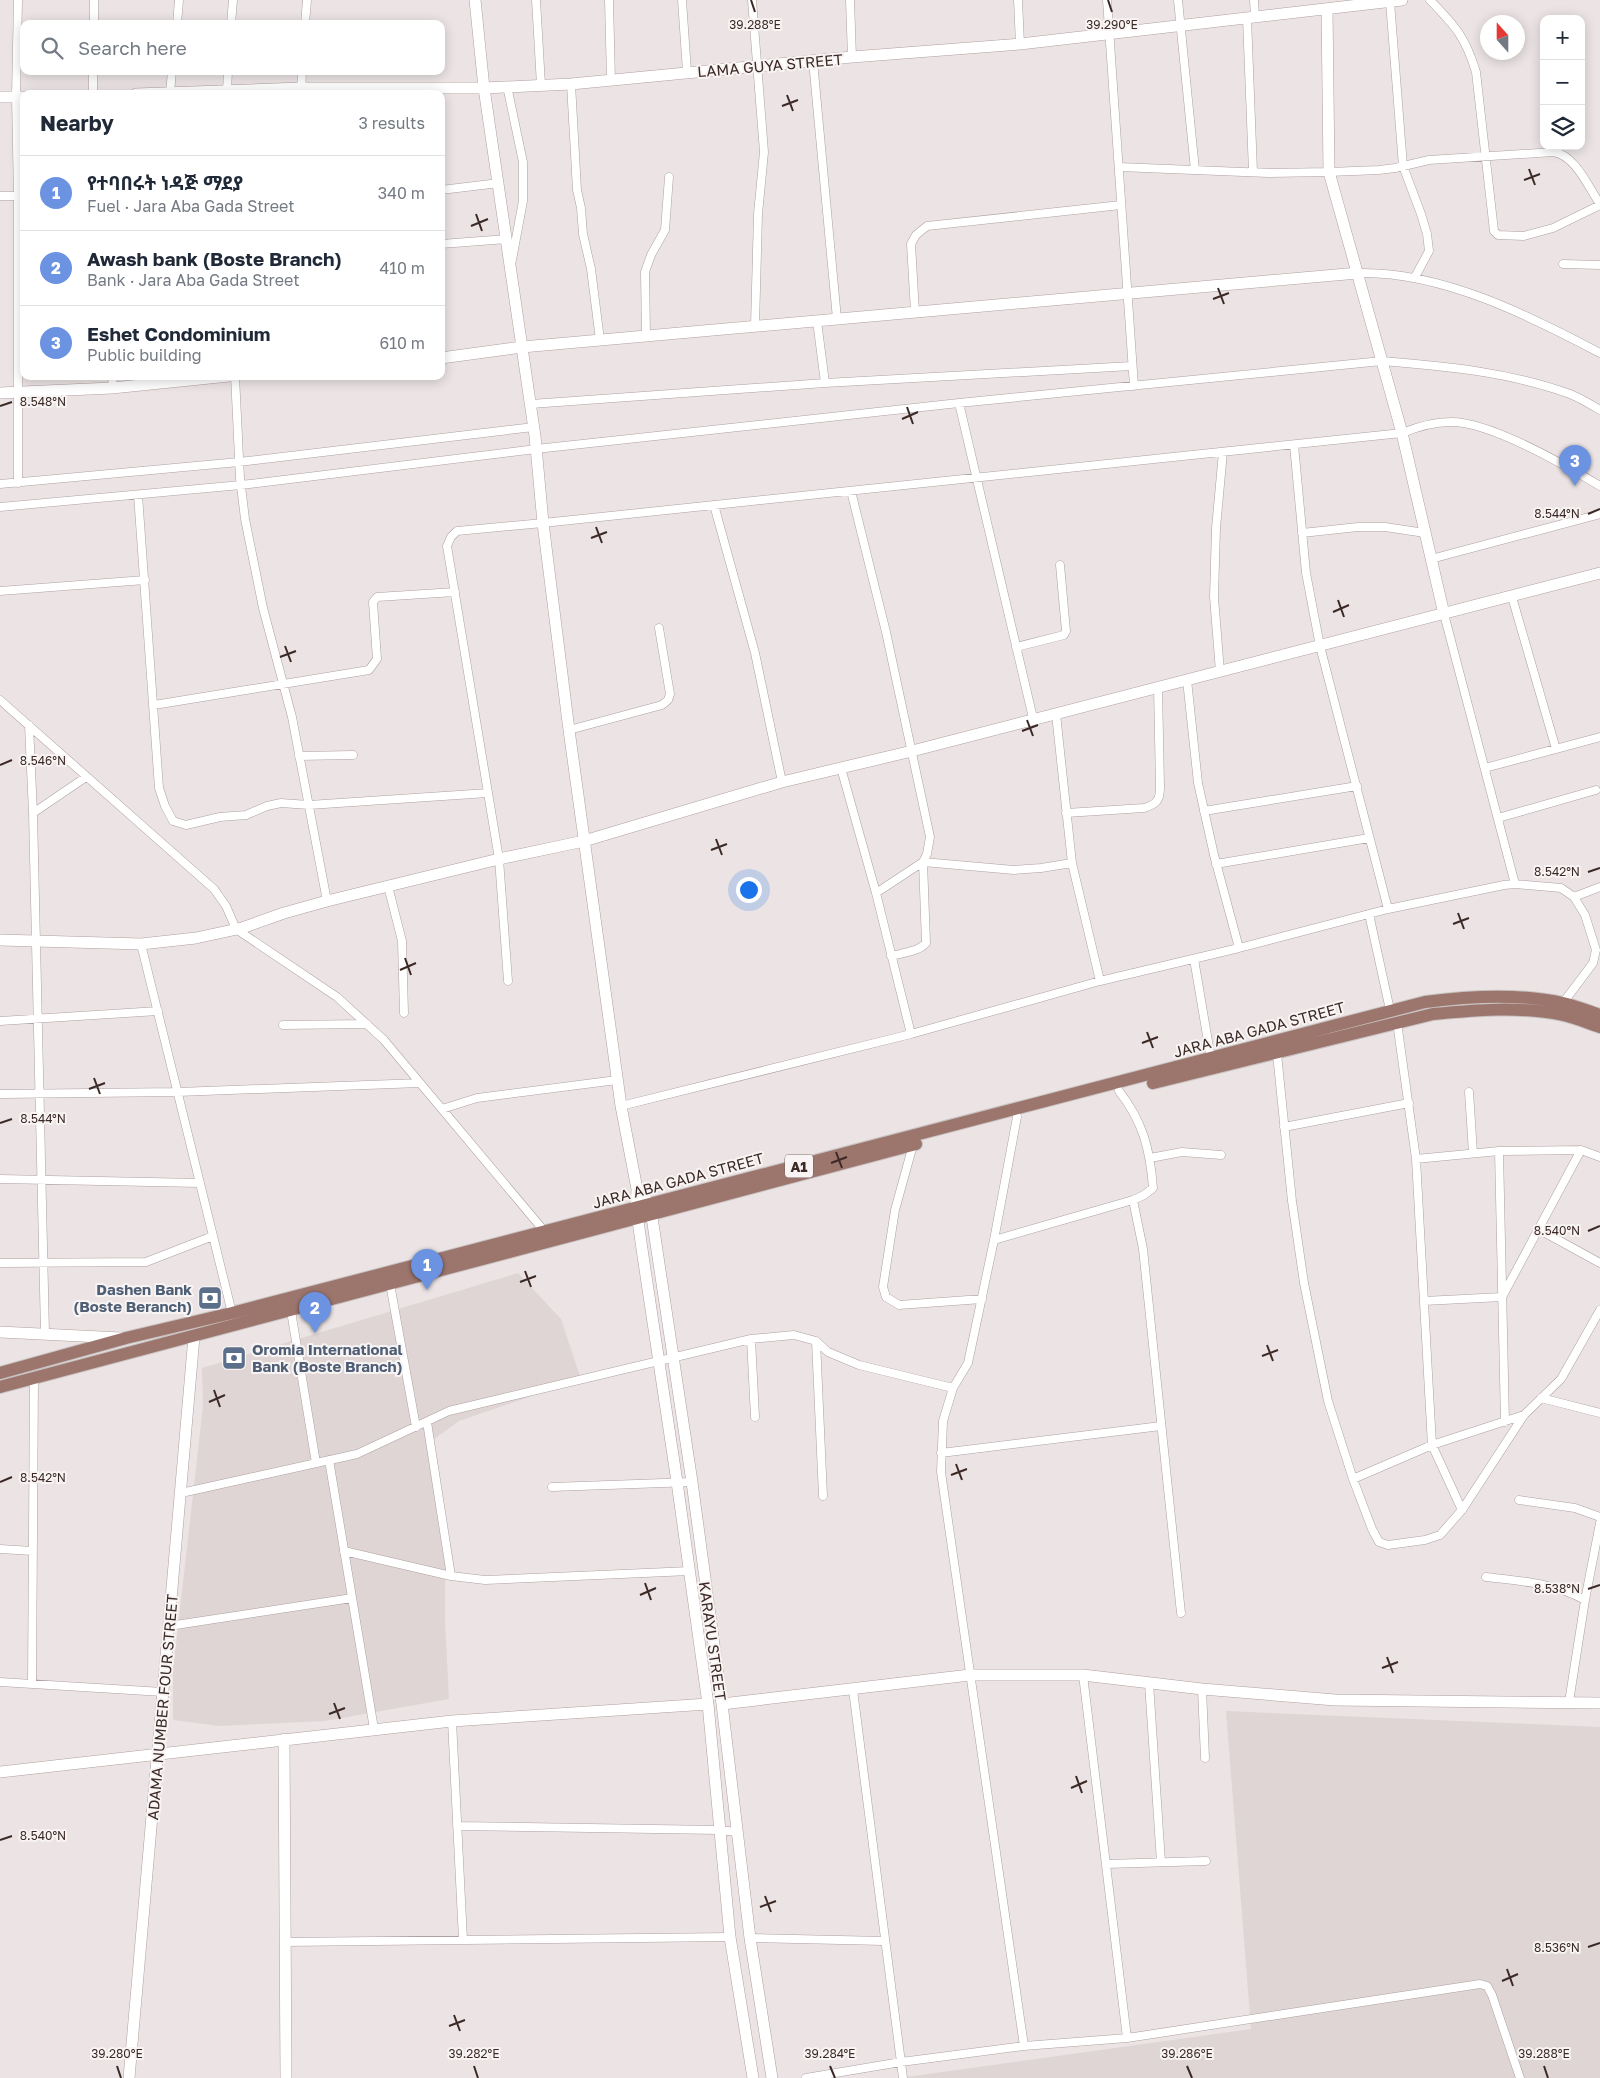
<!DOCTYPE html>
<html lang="en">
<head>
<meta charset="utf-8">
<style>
  body { margin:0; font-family:"Golos Text","Noto Sans Ethiopic",sans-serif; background:#f6f6f7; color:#1f2937 }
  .controls { position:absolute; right:15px; top:15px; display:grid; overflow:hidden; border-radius:10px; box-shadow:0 2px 12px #0003 }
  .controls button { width:45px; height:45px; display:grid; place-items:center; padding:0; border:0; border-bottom:1px solid #e0e1e3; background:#fff; color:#1f2937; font:25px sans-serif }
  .compass { position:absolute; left:1480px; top:15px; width:45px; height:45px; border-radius:50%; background:#fff; box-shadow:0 2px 12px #0003; rotate:339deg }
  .you { position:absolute; left:748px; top:889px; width:18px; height:18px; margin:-12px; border:4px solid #fff; border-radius:50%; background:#1a73e8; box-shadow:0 0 0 8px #1a73e833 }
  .badge { display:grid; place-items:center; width:32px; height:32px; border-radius:50%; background:#6b93e2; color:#fff; font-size:16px; font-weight:700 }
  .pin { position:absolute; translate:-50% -41px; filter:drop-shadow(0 1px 2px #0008) }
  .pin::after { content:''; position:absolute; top:26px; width:18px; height:15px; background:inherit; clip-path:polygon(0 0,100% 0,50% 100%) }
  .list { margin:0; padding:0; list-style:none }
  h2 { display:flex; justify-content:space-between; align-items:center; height:65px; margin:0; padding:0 20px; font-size:21px }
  h2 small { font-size:16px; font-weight:400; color:#747a83 }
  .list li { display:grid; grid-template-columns:32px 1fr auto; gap:15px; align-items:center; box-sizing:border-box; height:75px; padding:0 20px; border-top:1px solid #e0e1e3 }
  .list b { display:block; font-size:19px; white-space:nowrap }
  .list p { margin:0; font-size:16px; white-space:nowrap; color:#747a83 }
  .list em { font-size:16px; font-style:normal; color:#747a83 }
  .icon { flex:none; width:28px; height:28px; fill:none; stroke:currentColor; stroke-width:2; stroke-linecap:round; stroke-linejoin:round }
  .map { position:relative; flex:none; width:1600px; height:2078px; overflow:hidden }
  .search { position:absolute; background:#fff; box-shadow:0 2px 12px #0003; left:20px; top:20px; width:425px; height:55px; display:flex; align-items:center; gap:12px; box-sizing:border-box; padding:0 18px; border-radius:10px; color:#747a83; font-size:19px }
  .panel { position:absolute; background:#fff; box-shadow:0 2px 12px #0003; left:20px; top:90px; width:425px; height:290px; border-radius:10px }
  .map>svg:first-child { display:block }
</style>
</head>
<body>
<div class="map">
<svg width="1600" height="2078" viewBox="0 0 1600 2078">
  <rect width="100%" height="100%" fill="#ece4e4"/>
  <path fill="#dfd5d5" d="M518 1273 561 1319 581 1379 459 1421 429 1443 445 1516V1622L449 1699 325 1721 219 1726 173 1720V1671L203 1406 202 1368Z
    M1226 1711 1600 1727V2078H899L1251 2029Z"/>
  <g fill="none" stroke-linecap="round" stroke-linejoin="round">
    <defs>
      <path id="street" d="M536 0 541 85
        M609 0 611 81
        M682 0 687 72
        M752 0 764 152 758 214 755 326
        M850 0 852 57
        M1018 0 1020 44
        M1107 0 1134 386
        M1178 0 1195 170
        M1254 0 1255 17
        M1430 0C1455 26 1465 36 1476 72L1494 231 1498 235 1524 236 1553 228 1600 205
        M1390 2 1403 166 1421 214 1427 234 1429 251 1415 277
        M1247 18 1253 172
        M94 24V0
        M177 24 179 0
        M231 24 233 0
        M305 24 307 0
        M813 61 837 319
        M571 84 577 190 581 208 583 234 591 269 600 340
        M507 86 523 162V201L512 260
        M227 91 228 71
        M170 93 172 71
        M93 94V71
        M301 94 302 71
        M1119 167 1268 173 1329 172 1379 170 1395 168 1429 160 1554 152C1576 156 1588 187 1600 204
        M441 190 499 183
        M0 196H24
        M441 244 507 239
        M1563 264 1600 265
        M1358 273C1441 271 1528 315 1600 353
        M915 312 911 244 916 235 927 226 1121 205
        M817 321 825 383
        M646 336 645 272 651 255 665 230 669 177
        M235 376 240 478 245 519 263 608 292 717 327 901
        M112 388 113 376
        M959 403 1033 718
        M531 404 825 383 1132 366
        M1294 445 1306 573 1320 646 1388 909
        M18 483V196L16 97 18 0
        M0 484 239 462 534 427
        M851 491 886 632 930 837 927 854 923 862 876 893
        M138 495 159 788 165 806 173 821 186 825 220 817 246 815 267 806 281 803 309 805 488 793
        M714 505 755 653 782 782
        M0 507 241 485 536 449 959 403 1382 361C1445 366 1509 372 1570 394 1580 398 1590 404 1600 410
        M1302 533 1358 527H1385L1425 533
        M1431 559 1600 514
        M0 591 145 580
        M1512 597 1556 749
        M1444 614 1515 884
        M1016 647 1064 635 1066 631 1060 565
        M1220 672 1214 597 1216 528 1223 452
        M1187 680 1198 783 1214 855 1239 948
        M0 700 214 889 226 906 236 929 337 997 384 1040 545 1232
        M154 705 369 670 377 659 373 602 377 597 455 592
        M1056 714 1072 863 1100 981
        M29 725 33 813 45 1333
        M569 730 662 705 668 700 670 694 659 628
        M299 756 353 755
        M841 768 876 893 911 1034
        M1485 768 1600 737
        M1204 811 1357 786
        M33 813 86 777
        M1066 813 1144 808C1157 804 1160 800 1160 787L1158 687
        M1498 818 1596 790
        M923 862 1014 870 1041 868 1072 863
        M1216 864 1369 838
        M388 886 402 941 404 1013
        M1574 897 1600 887
        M1369 914 1390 1010
        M141 944 232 1313
        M891 956C902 953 918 952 926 943L923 862
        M1194 959 1211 1059
        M508 981 499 859 447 546 451 537 457 531 543 523 1402 433C1417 427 1433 422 1450 422 1489 421 1565 465 1600 486
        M0 1021 158 1011
        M1397 1022 1416 1159 1432 1445 1462 1510
        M283 1025 367 1024
        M1277 1054 1292 1201 1304 1283 1328 1401 1353 1479 1372 1529 1379 1542 1388 1545 1425 1540 1440 1535 1462 1510 1524 1415 1561 1379 1600 1310
        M1469 1092 1473 1153
        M0 1094 178 1092 420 1083
        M621 1106 911 1034 1100 981 1239 948 1388 909 1504 885 1515 884 1561 888 1574 897 1585 915 1596 950 1593 963 1563 1003
        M442 1109 477 1098 617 1080
        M1017 1117 994 1240 968 1363 953 1388 943 1421 941 1472 1024 2046
        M1284 1127 1409 1103
        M913 1145 895 1210 883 1287 886 1297 899 1305 982 1299
        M1499 1151 1505 1422
        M1150 1158 1182 1152 1221 1155
        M1416 1159 1499 1151 1581 1150 1600 1157
        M0 1179 200 1183
        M1133 1200 1143 1249 1181 1613
        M1538 1229 1600 1263
        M994 1240 1133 1200 1144 1195 1153 1188C1150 1149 1143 1122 1119 1091
        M0 1263 146 1262 213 1236
        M390 1284 416 1427
        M1424 1301 1502 1297 1581 1150
        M291 1311 316 1463
        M751 1339 755 1417
        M816 1341 823 1496
        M1541 1398 1600 1413
        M427 1422 451 1576
        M941 1453 1161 1426
        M329 1460 374 1729
        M1353 1479 1432 1445 1524 1415
        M552 1487 692 1482
        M181 1493 357 1454 449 1411 751 1339 794 1335 816 1341 828 1352 859 1365 953 1388
        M1519 1500 1575 1508 1600 1517
        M0 1549 33 1551
        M344 1551 451 1576 485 1580 690 1571
        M1486 1577C1520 1581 1555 1583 1585 1600
        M169 1626 352 1598
        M1083 1675 1127 2038
        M0 1682 163 1692
        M1149 1683 1161 1862
        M32 1684 34 1379
        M1202 1689 1205 1758
        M853 1690 903 2078
        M1569 1702 1585 1600 1600 1523
        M452 1721 463 1940
        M457 1826 719 1830 737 1832
        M1106 1864 1206 1861
        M750 1938 884 1941
        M285 1942 730 1937
        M806 2078 901 2062 1024 2046 1127 2038 1480 1984 1487 1986 1492 1995 1520 2078"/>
      <path id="secondary" d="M475 0 484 88 535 436 543 523 569 730 621 1106 637 1189 636 1207 643 1256 677 1482 708 1704 730 1937 753 2078
        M1327 9 1329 172 1402 433 1444 614
        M136 94 301 88H484L571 84 852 57 1020 44 1402 0
        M0 97H24
        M441 358 522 347 1358 273
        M0 393 112 388 229 376
        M0 940 141 944 196 938 242 928 284 913 327 901 499 859 584 841 782 782 912 751 1600 573
        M637 1189 650 1204 692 1482 722 1704 750 1938 772 2078
        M0 1332 121 1338
        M722 1704 970 1675H1083L1202 1689 1335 1700 1600 1703
        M284 1739 286 2078
        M0 1772 452 1721 708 1704
        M129 2078 194 1337"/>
      <path id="primary" d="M1153 1083 1433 1014C1475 1010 1521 1006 1563 1015 1576 1018 1588 1023 1600 1027
        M0 1373 126 1338 232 1313 1425 1002C1470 996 1518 993 1563 1003 1576 1006 1588 1011 1600 1015
        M0 1387 916 1144"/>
    </defs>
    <use href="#street" stroke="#aca19f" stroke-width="9"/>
    <use href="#secondary" stroke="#b09f9e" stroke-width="12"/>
    <use href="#primary" stroke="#c8c3c2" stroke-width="14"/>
    <use href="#street" stroke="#fff" stroke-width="8"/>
    <use href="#secondary" stroke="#fff" stroke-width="11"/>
    <use href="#primary" stroke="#9c756d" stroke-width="12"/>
  </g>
  <path fill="none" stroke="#3b2925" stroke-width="2" d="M751 0 755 12M1108 0 1112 12M787 95 793 111M782 106 798 100M1529 169 1535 185M1524 180 1540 174M476 214 482 231M471 226 488 219M1218 288 1224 304M1213 299 1229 293M0 406 12 402M907 407 913 424M902 419 918 412M1588 514 1600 509M596 527 602 543M591 538 607 532M1338 600 1344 617M1333 612 1349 605M285 646 291 662M280 657 296 651M1027 720 1033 736M1022 731 1038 725M0 765 12 760M716 839 722 855M711 850 727 844M1588 872 1600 868M1458 913 1464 929M1453 924 1469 918M405 958 411 975M400 970 416 963M1147 1032 1153 1048M1142 1043 1158 1037M94 1078 100 1094M89 1089 105 1083M0 1123 12 1119M836 1152 842 1168M831 1163 847 1157M1588 1231 1600 1226M525 1271 531 1287M520 1282 536 1276M1267 1345 1273 1361M1262 1356 1278 1350M214 1390 220 1407M209 1402 225 1395M956 1464 962 1480M951 1475 967 1469M0 1482 12 1477M645 1583 651 1600M1588 1589 1600 1585M640 1595 656 1588M1387 1657 1393 1673M1382 1668 1398 1662M334 1703 340 1719M329 1714 345 1708M1076 1776 1082 1793M1071 1788 1087 1781M0 1840 12 1836M765 1896 771 1912M760 1907 776 1901M1588 1947 1600 1943M1507 1969 1513 1986M1502 1981 1518 1974M454 2015 460 2031M449 2026 465 2020M117 2066 121 2078M474 2066 478 2078M830 2066 835 2078M1187 2066 1192 2078M1544 2066 1548 2078"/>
  <defs>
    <symbol id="bank-square" viewBox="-11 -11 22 22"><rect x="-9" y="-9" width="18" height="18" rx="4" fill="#5c6f8a" stroke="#f8f4f4"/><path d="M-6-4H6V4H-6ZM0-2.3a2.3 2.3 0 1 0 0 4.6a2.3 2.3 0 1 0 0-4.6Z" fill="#fff"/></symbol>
  </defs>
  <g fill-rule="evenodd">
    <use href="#bank-square" x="196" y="1284" width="28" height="28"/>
    <use href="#bank-square" x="220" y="1344" width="28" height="28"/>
  </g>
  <g text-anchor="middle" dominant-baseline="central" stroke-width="4" stroke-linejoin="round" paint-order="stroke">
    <rect fill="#f8f4f4" stroke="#746663" stroke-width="1" x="785" y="1154.5" width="28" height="23" rx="4"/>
    <g font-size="14" font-weight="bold" fill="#3b2925">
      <text x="799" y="1166">A1</text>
    </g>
    <g font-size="15" fill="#3b2925" stroke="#f8f4f4">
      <text transform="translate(770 65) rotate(-5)">LAMA GUYA STREET</text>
      <text transform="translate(1259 1029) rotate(-15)">JARA ABA GADA STREET</text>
      <text transform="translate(678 1180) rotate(-15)">JARA ABA GADA STREET</text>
      <text transform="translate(713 1641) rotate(82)">KARAYU STREET</text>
      <text transform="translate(162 1707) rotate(-85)">ADAMA NUMBER FOUR STREET</text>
    </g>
    <g font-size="15" font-weight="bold" fill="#4e5e75" stroke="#f8f4f4" text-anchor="end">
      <text x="192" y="1289">Dashen Bank<tspan x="192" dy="17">(Boste Beranch)</tspan></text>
      <text x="252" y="1349" text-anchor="start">Oromia International<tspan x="252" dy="17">Bank (Boste Branch)</tspan></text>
    </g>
  </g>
  <g font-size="12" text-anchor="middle" fill="#3b2925" stroke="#f8f4f4" stroke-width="4" stroke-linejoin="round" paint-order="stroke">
    <text x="755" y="29">39.288°E</text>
    <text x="1112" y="29">39.290°E</text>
    <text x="43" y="406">8.548°N</text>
    <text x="1557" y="518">8.544°N</text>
    <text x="43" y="765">8.546°N</text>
    <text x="1557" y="876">8.542°N</text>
    <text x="43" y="1123">8.544°N</text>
    <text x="1557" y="1235">8.540°N</text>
    <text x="43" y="1482">8.542°N</text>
    <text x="1557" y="1593">8.538°N</text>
    <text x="43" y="1840">8.540°N</text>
    <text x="1557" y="1952">8.536°N</text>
    <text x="117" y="2058">39.280°E</text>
    <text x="474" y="2058">39.282°E</text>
    <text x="830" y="2058">39.284°E</text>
    <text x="1187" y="2058">39.286°E</text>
    <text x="1544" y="2058">39.288°E</text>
  </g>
</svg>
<div class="controls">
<button>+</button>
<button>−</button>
<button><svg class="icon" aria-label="layers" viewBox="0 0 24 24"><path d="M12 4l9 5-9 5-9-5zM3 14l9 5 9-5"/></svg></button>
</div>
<svg class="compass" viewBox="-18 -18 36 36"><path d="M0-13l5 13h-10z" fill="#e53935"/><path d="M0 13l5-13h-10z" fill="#747a83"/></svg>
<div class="you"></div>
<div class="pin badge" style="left:427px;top:1290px">1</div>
<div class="pin badge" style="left:315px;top:1333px">2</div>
<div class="pin badge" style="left:1575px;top:486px">3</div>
<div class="search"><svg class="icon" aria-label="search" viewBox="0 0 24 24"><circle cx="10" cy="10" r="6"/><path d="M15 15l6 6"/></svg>Search here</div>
<section class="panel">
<h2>Nearby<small>3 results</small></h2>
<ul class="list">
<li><span class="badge">1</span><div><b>የተባበሩት ነዳጅ ማደያ</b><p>Fuel · Jara Aba Gada Street</p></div><em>340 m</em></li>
<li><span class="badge">2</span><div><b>Awash bank (Boste Branch)</b><p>Bank · Jara Aba Gada Street</p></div><em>410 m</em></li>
<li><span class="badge">3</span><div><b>Eshet Condominium</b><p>Public building</p></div><em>610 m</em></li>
</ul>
</section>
</div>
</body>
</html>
